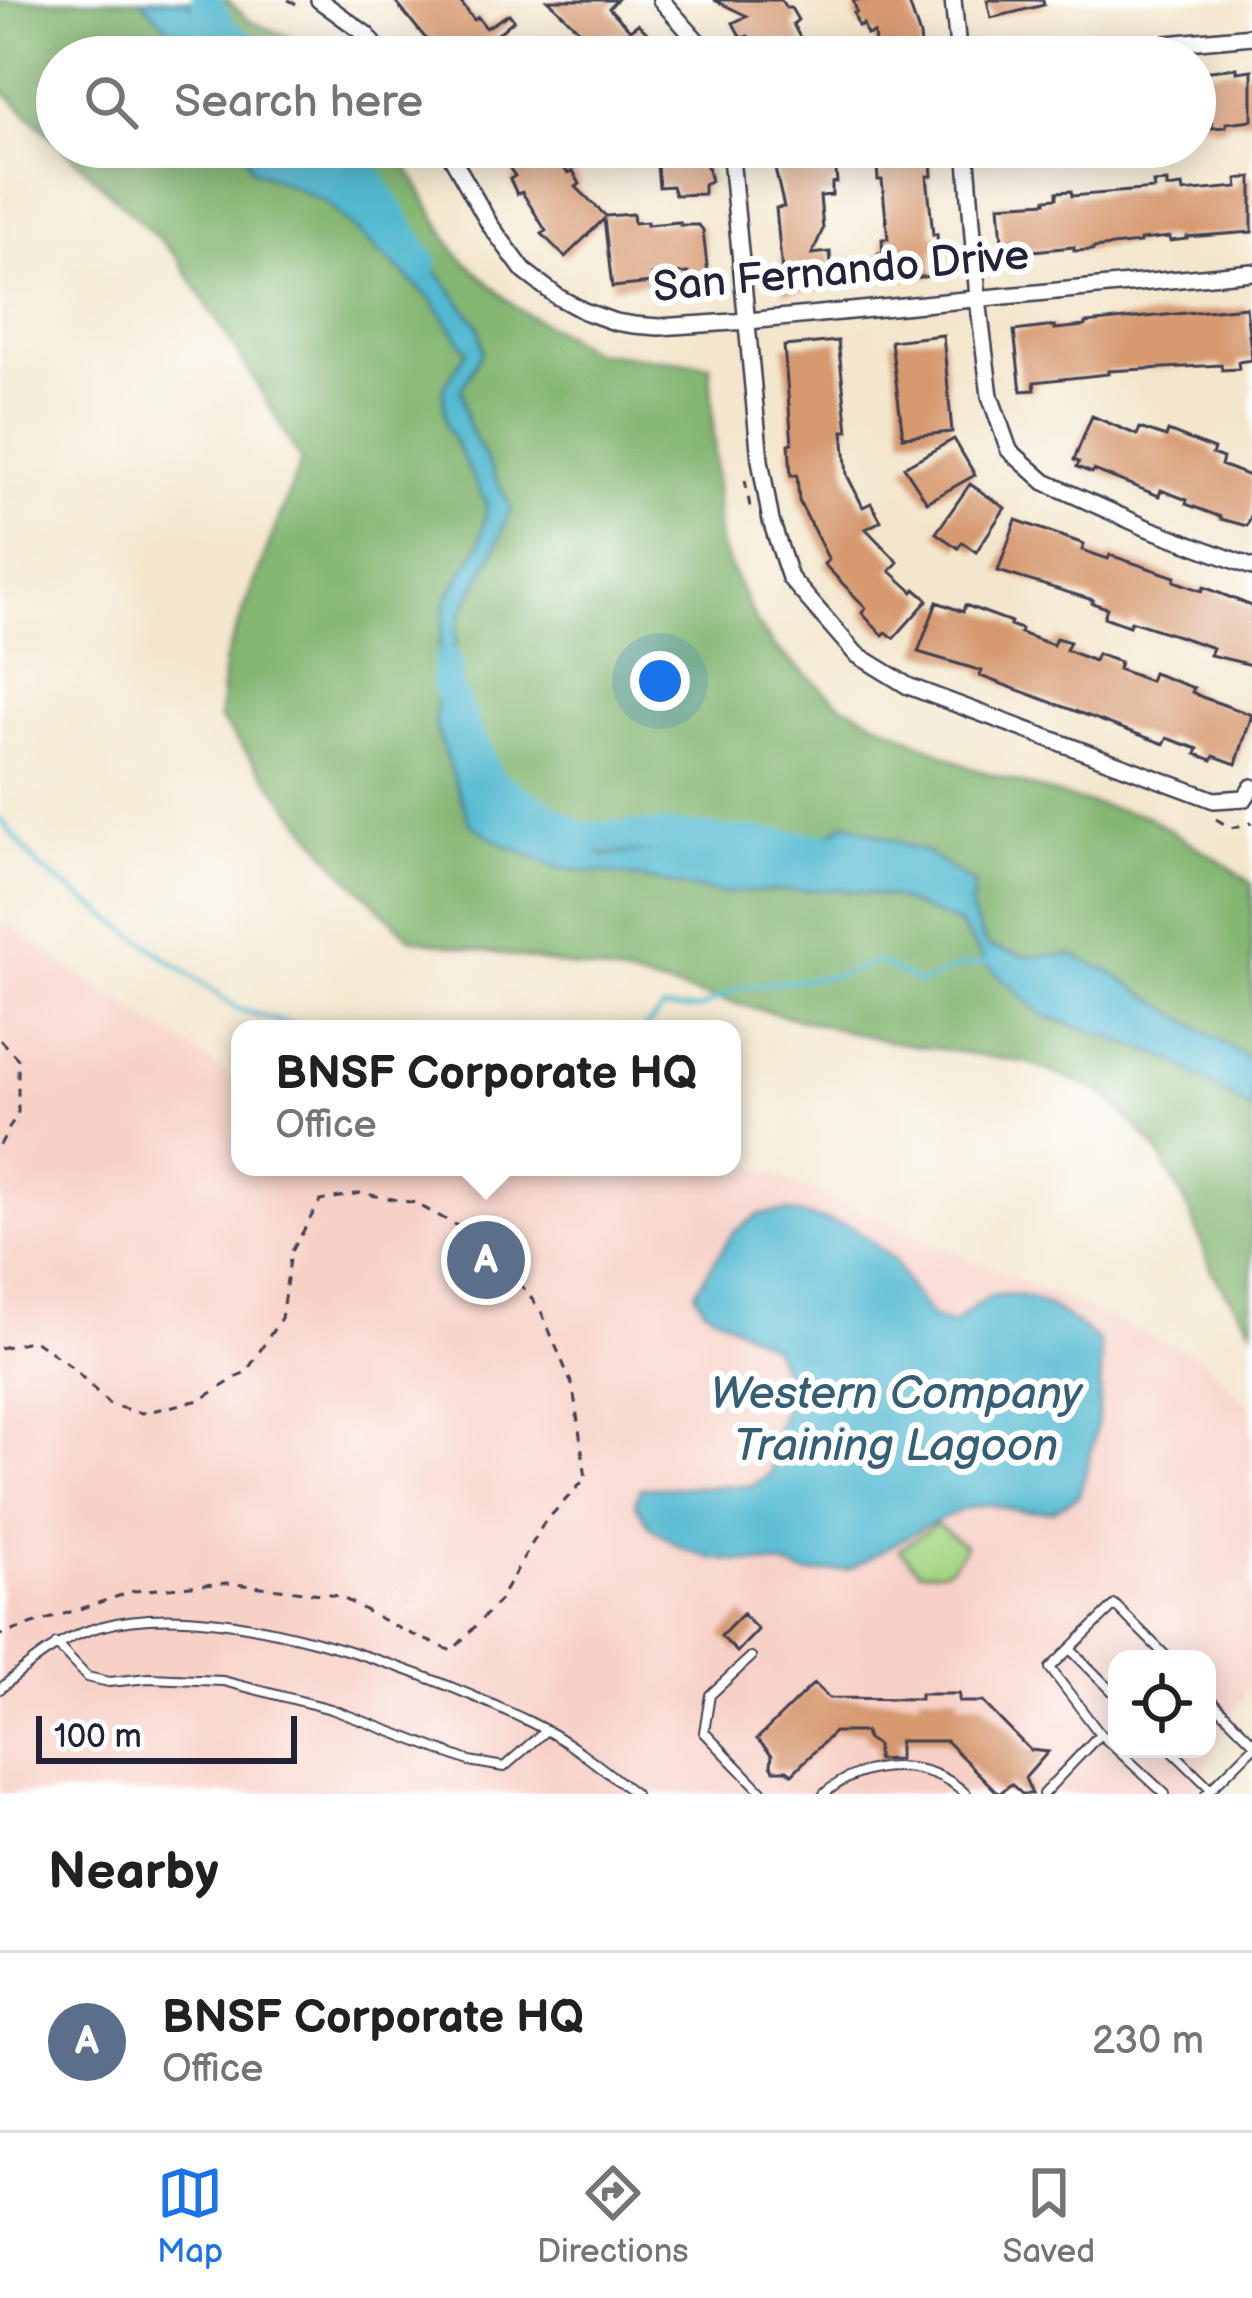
<!DOCTYPE html>
<html lang="en">
<head>
<meta charset="utf-8">
<style>
  body { margin:0; font-family:"Balsamiq Sans",sans-serif; background:#f6f6f6; color:#202124 }
  .controls { position:absolute; right:36px; bottom:36px; display:grid; overflow:hidden; border-radius:24px; box-shadow:0 6px 30px #0003 }
  .controls button { width:108px; height:108px; display:grid; place-items:center; padding:0; border:0; border-bottom:3px solid #e0e0e0; background:#fff; color:#202124; font:60px sans-serif }
  .scale { position:absolute; left:36px; bottom:30px; width:261px; box-sizing:border-box; padding-left:12px; border:6px solid #22223b; border-top:0; font-size:33px; line-height:42px; white-space:nowrap; color:#22223b; -webkit-text-stroke:9px #fff; paint-order:stroke }
  .you { position:absolute; left:660px; top:681px; width:42px; height:42px; margin:-30px; border:9px solid #fff; border-radius:50%; background:#1a73e8; box-shadow:0 0 0 18px #1a73e833 }
  .badge { display:grid; place-items:center; width:78px; height:78px; border-radius:50%; background:#1a73e8; color:#fff; font-size:39px; font-weight:700 }
  .pin { position:absolute; translate:-50% -50%; border:6px solid #fff; box-shadow:0 3px 12px #0006 }
  .popup { position:absolute; left:231px; top:1020px; width:510px; height:156px; box-sizing:border-box; display:grid; place-content:center; border-radius:24px; background:#fff; filter:drop-shadow(0 3px 9px #0005); font-size:39px; white-space:nowrap; color:#757577 }
  .popup b { font-size:45px; color:#202124 }
  .popup::after { content:''; position:absolute; left:50%; top:100%; margin-left:-24px; border:24px solid transparent; border-top-color:#fff }
  .list { margin:0; padding:0; list-style:none }
  h2 { display:flex; justify-content:space-between; align-items:center; height:156px; margin:0; padding:0 48px; font-size:51px }
  h2 small { font-size:39px; font-weight:400; color:#757577 }
  .list li { display:grid; grid-template-columns:78px 1fr auto; gap:36px; align-items:center; box-sizing:border-box; height:180px; padding:0 48px; border-top:3px solid #e0e0e0 }
  .list b { display:block; font-size:45px; white-space:nowrap }
  .list p { margin:0; font-size:39px; white-space:nowrap; color:#757577 }
  .list em { font-size:39px; font-style:normal; color:#757577 }
  .icon { flex:none; width:66px; height:66px; fill:none; stroke:currentColor; stroke-width:2; stroke-linecap:round; stroke-linejoin:round }
  .map { position:relative; flex:none; width:1252px; height:1794px; overflow:hidden }
  .search { position:absolute; background:#fff; box-shadow:0 6px 30px #0003; left:36px; right:36px; top:36px; height:132px; display:flex; align-items:center; gap:30px; box-sizing:border-box; padding:0 42px; border-radius:66px; color:#757577; font-size:45px }
  .sheet { height:336px; background:#fff }
  nav { display:flex; justify-content:space-around; align-items:center; box-sizing:border-box; height:168px; border-top:3px solid #e0e0e0; background:#fff; font-size:33px; color:#757577 }
  nav a { display:grid; justify-items:center; gap:6px }
  nav .on { color:#1a73e8 }
  .map>svg:first-child { display:block }
</style>
</head>
<body>
<div class="map">
<svg width="1252" height="1794" viewBox="0 0 1252 1794">
  <rect width="100%" height="100%" fill="#fff"/>
  <filter id="ink" filterUnits="userSpaceOnUse"><feTurbulence type="fractalNoise" baseFrequency=".00833" numOctaves="2"/><feDisplacementMap in="SourceGraphic" scale="24" xChannelSelector="R" yChannelSelector="G"/><feConvolveMatrix kernelMatrix="1 2 1 2 8 2 1 2 1" color-interpolation-filters="sRGB"/></filter>
  <filter id="wash" filterUnits="userSpaceOnUse"><feTurbulence type="fractalNoise" baseFrequency=".004" numOctaves="4" result="noise"/><feDisplacementMap in="SourceGraphic" scale="48" xChannelSelector="R" yChannelSelector="G"/><feGaussianBlur stdDeviation="2.7" result="paint"/><feColorMatrix in="noise" values="0 0 0 0 0 0 0 0 0 0 0 0 0 0 0 0 0 1.4 0 .05"/><feComposite in="paint" operator="in"/></filter>
  <g filter="url(#wash)">
    <rect width="100%" height="100%" fill="#f3e6cc"/>
    <path fill="#f7d1c7" fill-rule="evenodd" d="M0 920 240 1083V1167H732V1160H740L1203 1359 1252 1407V1679L1192 1794H0ZM1117 1659H1207V1749H1117Z"/>
    <path fill="#a5d584" stroke="#647c60" stroke-width="3" d="M936 1524 965 1546C951 1571 949 1573 920 1571L899 1550Z"/>
    <path fill="#84b672" stroke="#536c56" stroke-width="3" d="M0 0H227L251 22 342 57H57V142L0 87Z
      M62 147H396L456 253 516 308 593 352 710 365 719 543 756 622 775 648 839 703 971 768 1075 800 1147 816 1228 866 1252 884V1329L1213 1273 1188 1207 1155 1147 1102 1092 1029 1063 888 1041 616 974 410 938 338 867 220 719 224 662 301 461 249 371 177 257Z"/>
    <path fill="#52b9d0" stroke="#3a6e86" stroke-width="3" d="M141 0H185L214 30 226 57H195Z
      M245 147H330L431 264 479 326 483 351 461 390 468 424 511 507 495 550 458 620 453 662 455 732 489 789 541 826 605 855 708 845 736 851 821 842 845 822 928 853 974 885 971 911 987 946 1027 956 1072 955 1112 973 1252 1061V1110L1167 1057 1043 1015 988 966 959 924 893 897 839 889 720 893 616 874 562 869 506 846 470 824 435 726 439 645 447 598 480 543 487 505 446 425 443 389 467 351 433 301 323 200 251 169Z
      M787 1211 853 1227 894 1260 912 1291 933 1318 952 1324C964 1316 979 1300 992 1296 1031 1286 1070 1319 1099 1341 1105 1395 1096 1445 1078 1497L1052 1511H1020L987 1504 961 1510 924 1527 850 1569 807 1574 783 1565 714 1559 682 1548 651 1528 635 1503 641 1488 752 1486 770 1474 778 1425 787 1398 785 1375 773 1347 703 1308 695 1292 733 1232 760 1214Z"/>
    <g fill="none" stroke-linecap="round" stroke-linejoin="round">
      <path stroke="#52b9d0" stroke-width="4.5" d="M0 819 40 868 238 1009 306 1029
        M644 1029 663 1009H699L740 987 841 975 877 961 921 984 958 967 989 962"/>
      <path stroke="#52b9d0" stroke-width="30" d="M205 0 224 33 260 57
        M349 147 422 264
        M448 663 446 684 491 783 579 836H670L826 848"/>
    </g>
    <g id="blocks">
      <path fill="#d6996f" d="M394 0H459L474 20 478 17 486 28 509 14 514 20 492 39 498 48V57H436L429 47 432 46Z
        M548 0H617L609 8 630 30 638 24 664 49 656 57H599L585 42 588 39Z
        M714 0H781L786 8H791L798 20 793 24 810 57H757L748 36 741 38 733 23 747 16Z
        M853 0H908L920 36 922 55 876 57 874 33 867 35 863 24 858 26 854 13 857 12Z
        M987 0H1043L1044 5 991 18Z
        M1237 68V72L1252 70V120L1226 123V127L1212 128V123L1200 124 1197 78H1202L1201 72Z
        M495 147H544L568 173 573 171 580 184 576 187 606 216 633 214 634 223 647 222V225L680 222V225H699L703 230 709 283 690 284 688 273 652 275 653 283 612 287 604 219 565 257 542 234 546 231 522 192 517 194 510 179 515 176Z
        M778 147H834L837 182 832 183V195L820 196 823 229 812 254 830 252 833 288 784 293 776 208 784 207 775 169Z
        M870 147H925L926 159 931 158 932 176H927L933 235 937 234 938 251 933 252V276L886 280 884 268 879 269 878 254H883L882 239H888L882 180H878L877 166 871 167Z
        M703 151 711 181 704 184V194L675 195 672 186 659 187 656 155Z
        M1252 177V232L1187 237V239L1170 241V237L1140 240V243L1093 248V250L1074 251V247L1003 254 999 205 1046 202V199L1057 198V192L1071 191 1072 196 1154 189 1153 183 1167 182V188L1182 186 1183 192 1238 187 1237 179Z
        M1246 307 1252 360 1238 362 1239 369 1222 370 1221 365 1108 371V374L1034 382 1035 390 1021 391 1014 331 1055 326V329L1085 326V323Z
        M943 335 952 432 903 437 891 341Z
        M838 341 848 431H843L847 475 863 507 871 503 881 521 866 529 898 562 890 571 913 592 915 589 928 600 894 638 886 632 883 635 871 623 862 613 866 608 824 564 829 560 799 501 797 475 791 476 789 444 792 443 784 346Z
        M1092 416 1137 435 1140 428 1166 437 1168 431 1214 449 1212 454 1223 458 1221 465 1252 477V513L1247 526 1221 519V517L1186 504 1187 500 1161 490 1159 496 1094 470 1092 473 1077 467 1079 462 1074 460Z
        M954 439 975 475 927 502 904 467Z
        M970 484 1005 508 976 552 962 542 958 548 936 533Z
        M1016 520 1084 544 1082 550 1108 559 1110 555 1175 577 1174 581 1202 591 1204 587 1252 606V665L1210 655 1213 648 1181 637 1131 621 1129 626 1104 617 1107 608 1092 603 1093 600 998 571Z
        M937 602 963 612 965 605 1011 622 1010 625 1021 629 1020 633 1053 645 1056 638 1070 642 1066 650 1094 661 1097 654 1120 662 1118 669 1150 681 1153 673 1194 688 1192 692 1202 697 1252 715 1236 764 1214 756 1212 760 1196 754 1198 749 1167 738 1164 744 980 676 982 671 918 652Z
        M743 1614 758 1630 737 1652 721 1636Z
        M814 1683 829 1698 920 1699V1694H959V1702H983L1030 1750 1048 1752 1025 1778 1032 1794H1022L1011 1784 999 1794 946 1741H899V1759L877 1760V1745L867 1739 865 1732H834L792 1774 787 1770H774L771 1765 772 1755 757 1739Z"/>
    </g>
  </g>
  <g filter="url(#ink)">
    <use href="#blocks" fill-opacity="0" stroke="#413f51" stroke-width="3"/>
    <g fill="none" stroke-linecap="round" stroke-linejoin="round">
      <defs>
        <path id="lane" d="M56 1644 87 1677 109 1682 149 1678 223 1681 331 1709 469 1761 504 1767 545 1731
          M1070 1649 1117 1696
          M751 1657 710 1695 704 1732 764 1794
          M0 1689C31 1662 60 1638 99 1627 218 1593 422 1670 530 1722 568 1740 602 1768 635 1794
          M1207 1696 1252 1741
          M1170 1749 1211 1789
          M824 1794C863 1759 928 1757 966 1794
          M1043 1794 1100 1734
          M1165 1794 1100 1734 1050 1668 1115 1605 1169 1659
          M1206 1794 1252 1748"/>
        <path id="street" d="M319 0 367 35 384 57
          M661 0 698 42 705 57
          M953 0 959 57
          M1027 57 1252 36
          M446 147 490 225 524 271 558 297 584 311 615 322 634 325 659 327 748 321 1252 272
          M730 147 760 460 771 521 790 578 856 654 908 686 1214 800 1245 798 1252 787
          M966 147 978 299 990 396 1009 450 1045 482 1147 528 1252 567"/>
      </defs>
      <use href="#lane" stroke="#413f51" stroke-width="12"/>
      <use href="#street" stroke="#413f51" stroke-width="20"/>
      <path stroke="#413f51" stroke-width="3" stroke-dasharray="9 9" stroke-linecap="butt" d="M288 0 302 7
        M745 480 751 512
        M1216 819 1231 828 1252 823
        M0 1040 18 1059V1112L0 1145
        M0 1348 34 1340 73 1368 110 1405 142 1413 200 1400 247 1371 281 1318 291 1253 320 1201 360 1193 415 1203 489 1243 541 1311 573 1387 586 1478 544 1523 499 1601 452 1651 402 1630 339 1596 226 1583 134 1591 0 1635"/>
      <use href="#lane" stroke="#fff" stroke-width="8"/>
      <use href="#street" stroke="#fff" stroke-width="15"/>
    </g>
  </g>
  <g text-anchor="middle" dominant-baseline="central" stroke-width="12" stroke-linejoin="round" paint-order="stroke">
    <g font-size="42" fill="#22223b" stroke="#fff">
      <text transform="translate(841 272) rotate(-5)">San Fernando Drive</text>
    </g>
    <g font-size="45" font-style="italic" fill="#355e77" stroke="#fff">
      <text x="896" y="1394">Western Company<tspan x="896" dy="52">Training Lagoon</tspan></text>
    </g>
  </g>
</svg>
<div class="controls">
<button><svg class="icon" aria-label="locate" viewBox="0 0 24 24"><circle cx="12" cy="12" r="6"/><path d="M12 2v4M12 18v4M2 12h4M18 12h4"/></svg></button>
</div>
<div class="scale">100 m</div>
<div class="you"></div>
<div class="pin badge" style="left:486px;top:1260px;background:#5c6f8a">A</div>
<div class="popup"><b>BNSF Corporate HQ</b>Office</div>
<div class="search"><svg class="icon" aria-label="search" viewBox="0 0 24 24"><circle cx="10" cy="10" r="6"/><path d="M15 15l6 6"/></svg>Search here</div>
</div>
<section class="sheet">
<h2>Nearby<small></small></h2>
<ul class="list">
<li><span class="badge" style="background:#5c6f8a">A</span><div><b>BNSF Corporate HQ</b><p>Office</p></div><em>230 m</em></li>
</ul>
</section>
<nav>
<a class="on"><svg class="icon" aria-label="map" viewBox="0 0 24 24"><path d="M3 6l6-2 6 2 6-2v14l-6 2-6-2-6 2zM9 4v14M15 6v14"/></svg>Map</a>
<a><svg class="icon" aria-label="directions" viewBox="0 0 24 24"><path d="M12 3l9 9-9 9-9-9zM9 14v-3h6M13 9l2 2-2 2"/></svg>Directions</a>
<a><svg class="icon" aria-label="saved" viewBox="0 0 24 24"><path d="M7 4h10v16l-5-4-5 4z"/></svg>Saved</a>
</nav>
</body>
</html>
